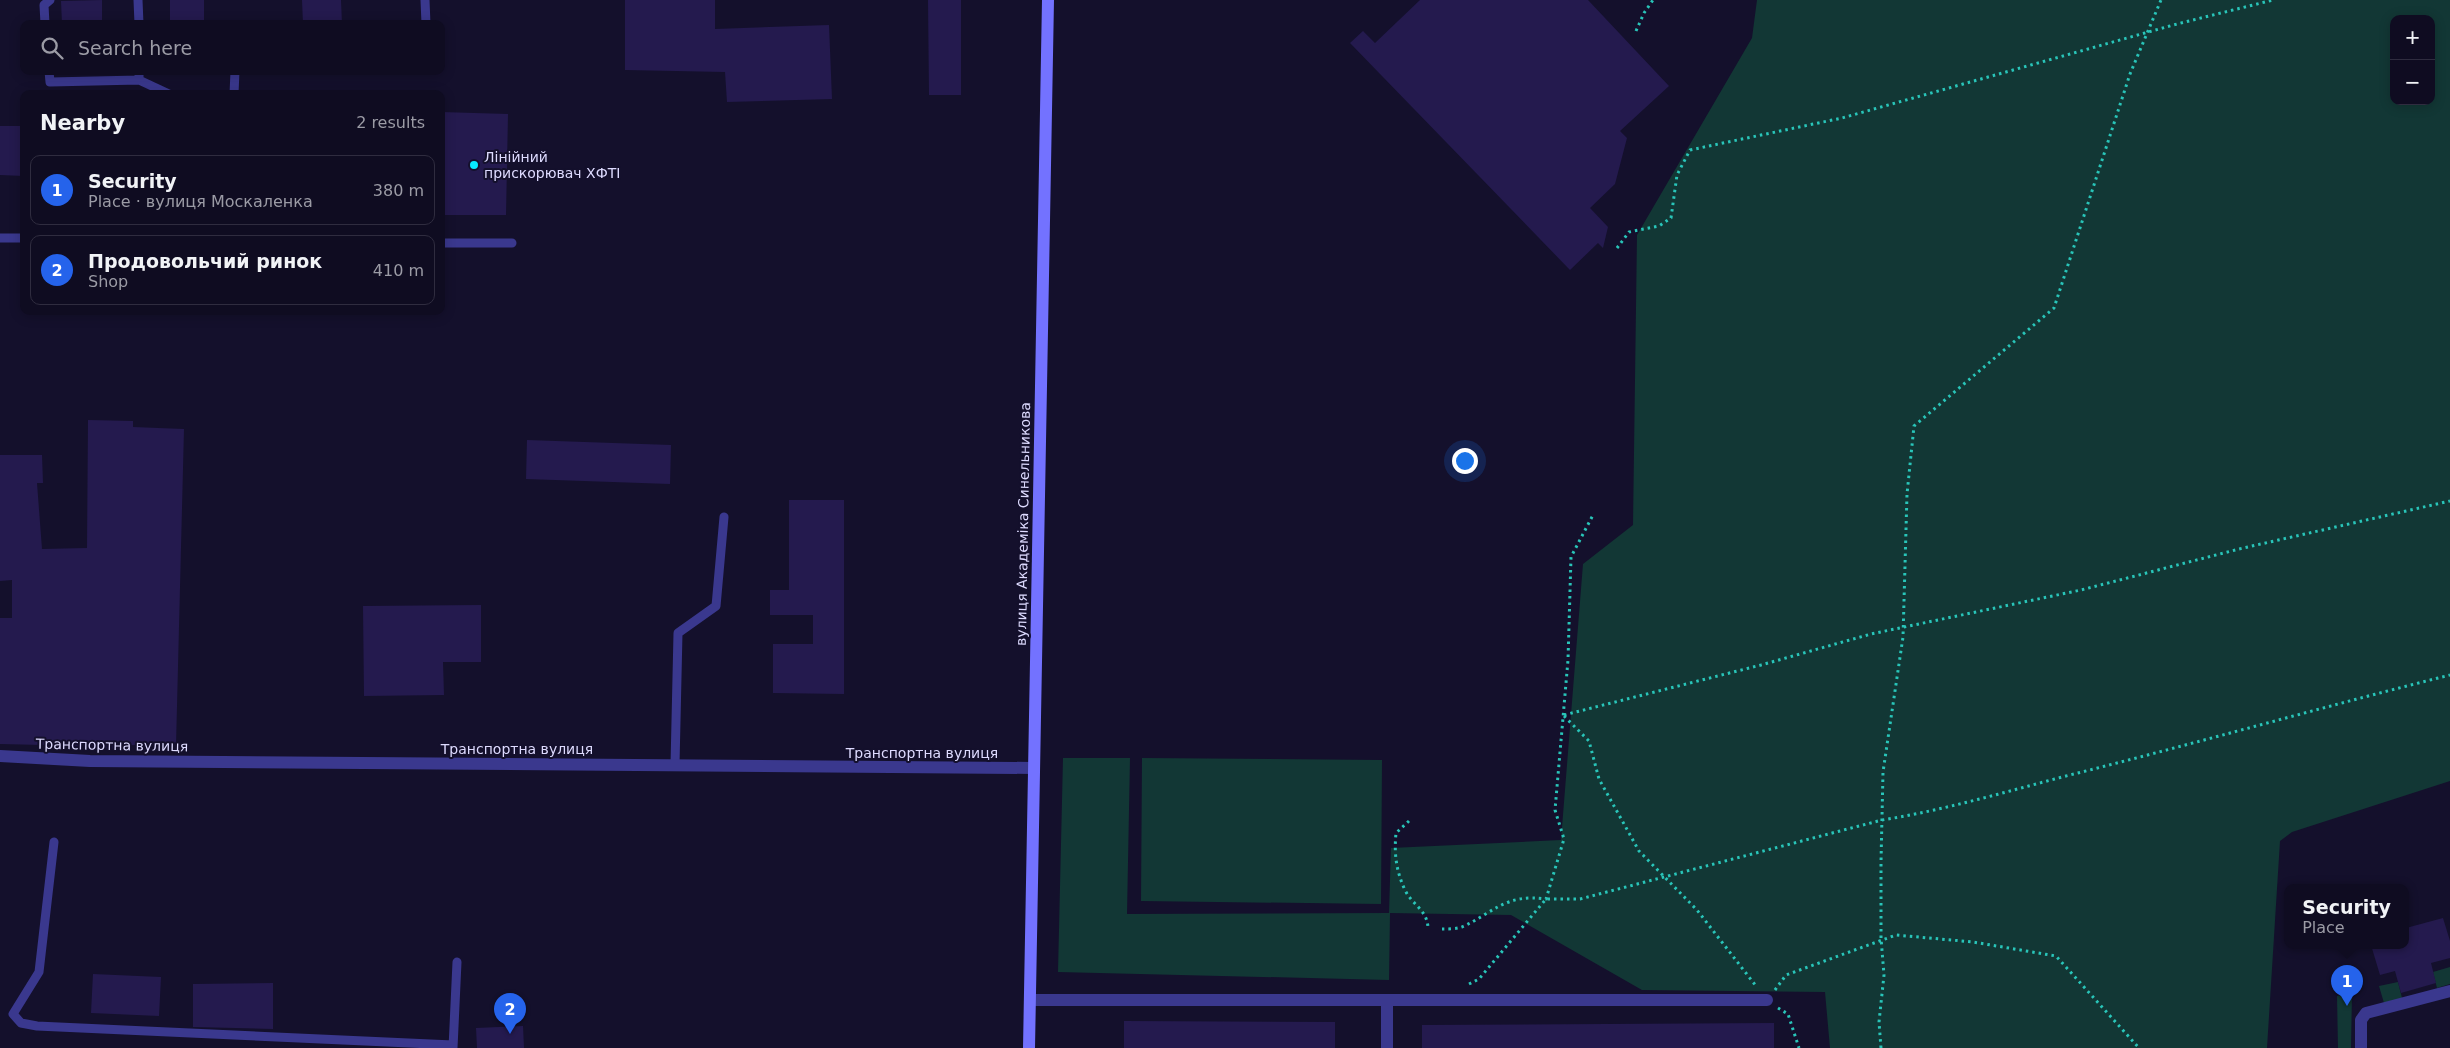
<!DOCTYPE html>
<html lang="en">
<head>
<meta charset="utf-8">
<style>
  body { margin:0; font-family:"DejaVu Sans",sans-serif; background:#1d1a2e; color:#f1f3f6 }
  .controls { position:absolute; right:15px; top:15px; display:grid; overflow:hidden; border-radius:10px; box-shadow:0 2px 12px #0003 }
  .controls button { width:45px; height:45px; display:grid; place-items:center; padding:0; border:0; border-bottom:1px solid #2f2c3f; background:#0f0c21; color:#f1f3f6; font:25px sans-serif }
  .you { position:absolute; left:1464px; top:460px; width:18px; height:18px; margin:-12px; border:4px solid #fff; border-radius:50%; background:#1a73e8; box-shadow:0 0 0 8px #1a73e833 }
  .badge { display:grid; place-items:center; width:32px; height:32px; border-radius:50%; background:#2563eb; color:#fff; font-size:16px; font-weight:700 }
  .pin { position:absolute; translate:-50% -41px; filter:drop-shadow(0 1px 2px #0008) }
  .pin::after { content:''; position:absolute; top:26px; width:18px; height:15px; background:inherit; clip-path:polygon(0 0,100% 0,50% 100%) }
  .popup { position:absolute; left:2284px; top:884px; width:125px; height:65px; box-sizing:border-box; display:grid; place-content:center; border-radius:10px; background:#0f0c21; filter:drop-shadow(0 1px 4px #0005); font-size:16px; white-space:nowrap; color:#9b9ba5 }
  .popup b { font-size:19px; color:#f1f3f6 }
  .popup::after { content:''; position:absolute; left:50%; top:100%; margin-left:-10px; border:10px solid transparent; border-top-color:#0f0c21 }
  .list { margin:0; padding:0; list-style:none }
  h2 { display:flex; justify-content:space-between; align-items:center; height:65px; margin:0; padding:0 20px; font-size:21px }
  h2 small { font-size:16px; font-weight:400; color:#9b9ba5 }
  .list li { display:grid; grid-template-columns:32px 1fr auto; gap:15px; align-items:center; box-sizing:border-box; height:70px; margin:0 10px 10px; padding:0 10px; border:1px solid #2f2c3f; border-radius:10px }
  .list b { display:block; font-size:19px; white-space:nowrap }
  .list p { margin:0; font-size:16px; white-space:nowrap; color:#9b9ba5 }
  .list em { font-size:16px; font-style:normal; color:#9b9ba5 }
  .icon { flex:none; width:28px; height:28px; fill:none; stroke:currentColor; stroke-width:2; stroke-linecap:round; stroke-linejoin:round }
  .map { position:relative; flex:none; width:2450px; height:1048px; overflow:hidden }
  .search { position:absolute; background:#0f0c21; box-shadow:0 2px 12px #0003; left:20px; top:20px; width:425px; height:55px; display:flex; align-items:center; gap:12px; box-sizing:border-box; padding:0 18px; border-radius:10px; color:#9b9ba5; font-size:19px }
  .panel { position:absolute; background:#0f0c21; box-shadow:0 2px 12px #0003; left:20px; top:90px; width:425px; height:225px; border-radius:10px }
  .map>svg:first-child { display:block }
</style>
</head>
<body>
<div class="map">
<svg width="2450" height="1048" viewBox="0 0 2450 1048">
  <rect width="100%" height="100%" fill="#14102c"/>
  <path fill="#123735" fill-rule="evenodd" d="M1757 0H2450V781L2292 832 2280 841 2267 1048H1830L1825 992 1642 990 1511 915 1390 913 1389 980 1058 972 1063 758H1130L1127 914 1389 913 1391 848 1561 840 1583 564 1633 525 1637 235 1752 38ZM2394 19H2431V101H2394Z
    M1142 758 1382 760 1381 904 1141 901Z
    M2450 967V984L2437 988 2433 972Z
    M2398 982 2402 998 2384 1003 2379 986Z
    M2352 993 2351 1048H2338L2337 996Z"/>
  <path fill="#241a4e" d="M102 0V24H62L61 1Z
    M170 0H204V24H170Z
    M302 0H341L342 24H303Z
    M625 0H715V29L829 25 832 99 727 102 725 72 625 70Z
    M928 0H961V95H929Z
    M1420 0H1588L1669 86 1620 131 1627 138 1615 184 1590 208 1608 227 1603 248 1598 243 1570 270 1350 43 1363 31 1375 43Z
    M441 112 508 114 506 215H441Z
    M0 126H24V176L0 175Z
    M88 420 133 421V427L184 429 176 746 130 745V749L85 748V746L0 744V618H12V580L0 581V455H42L43 483H37L42 549 87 548Z
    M527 440 671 445 670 484 526 479Z
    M789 500H844V694L773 693V644H813V615H770V590H789Z
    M481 605V662H443L444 695 364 696 363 606Z
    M2443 918 2450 941V958L2431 963 2436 983 2401 993 2395 971 2380 975 2371 945H2406V928Z
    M93 974 161 977 159 1016 91 1013Z
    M273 983V1029L193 1027V984Z
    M1124 1021 1335 1022V1048H1124Z
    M1774 1023V1048H1422V1025Z
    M523 1026 524 1048H477L476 1028Z"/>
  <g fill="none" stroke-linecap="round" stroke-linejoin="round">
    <path stroke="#29c5b9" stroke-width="3" stroke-dasharray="2.5 4" stroke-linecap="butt" d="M1636 31 1644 13 1653 0
      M1617 248 1629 232 1659 226 1671 218 1677 175 1690 150 1842 118 2177 24 2273 0
      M1564 715 1761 665 1871 634 2081 590 2239 549 2450 501
      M1564 716 1589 741 1599 779 1639 851 1697 910 1756 986
      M1409 821 1396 833C1394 853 1396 871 1405 890 1412 905 1428 910 1428 929
      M1442 929C1448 929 1456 929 1462 927 1493 913 1506 893 1546 899L1564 839 1555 810 1568 660 1571 557 1593 515
      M1469 984 1479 979 1546 899H1580L1882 820C1945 810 2005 792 2066 776 2194 744 2322 707 2450 675
      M1775 990 1786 975 1896 935 1973 942 2056 956 2139 1048
      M1778 1008 1788 1014 1799 1048
      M1881 1048 1879 1022 1884 975 1881 938V862L1883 772 1903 637 1907 494 1914 426 2054 308 2130 74 2161 0"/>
    <path stroke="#3a388e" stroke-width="9" d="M138 0 139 24
      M425 0 426 24
      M45 24 44 5 50 0
      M49 71 50 82 139 80V71
      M139 80 169 94
      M232 94H234L235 71
      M0 238H24
      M441 243H512
      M675 765 678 633 716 606 724 517
      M54 842 39 972 13 1014 21 1023 37 1026 453 1045
      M453 1048 457 962"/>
    <path stroke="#3a388e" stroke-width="12" d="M0 756 90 761 1033 768
      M1030 1000H1767
      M1387 1048V1000
      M2361 1048V1020L2366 1013 2450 991"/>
    <path stroke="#7372ff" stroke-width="12" d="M1029 1048 1048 0"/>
  </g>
  <circle fill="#07eaff" stroke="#14102c" stroke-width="2" cx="474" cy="165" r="5"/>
  <g text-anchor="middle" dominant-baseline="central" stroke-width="4" stroke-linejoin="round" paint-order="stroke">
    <g font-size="14" fill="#dedbff" stroke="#14102c" text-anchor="start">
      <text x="484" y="157">Лінійний<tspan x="484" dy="16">прискорювач ХФТІ</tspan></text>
    </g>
    <g font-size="14" fill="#dedbff" stroke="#14102c">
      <text transform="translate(1023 524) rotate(-89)">вулиця Академіка Синельникова</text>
      <text transform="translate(112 745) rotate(1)">Транспортна вулиця</text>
      <text x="517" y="749">Транспортна вулиця</text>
      <text x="922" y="753">Транспортна вулиця</text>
    </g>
  </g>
</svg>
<div class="controls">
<button>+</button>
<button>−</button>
</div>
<div class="you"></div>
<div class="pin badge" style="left:2347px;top:1006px">1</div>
<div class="popup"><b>Security</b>Place</div>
<div class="pin badge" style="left:510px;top:1034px">2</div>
<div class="search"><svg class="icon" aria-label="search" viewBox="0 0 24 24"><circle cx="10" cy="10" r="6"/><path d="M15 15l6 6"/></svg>Search here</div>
<section class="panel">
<h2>Nearby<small>2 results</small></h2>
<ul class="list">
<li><span class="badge">1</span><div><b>Security</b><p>Place · вулиця Москаленка</p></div><em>380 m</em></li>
<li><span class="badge">2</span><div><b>Продовольчий ринок</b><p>Shop</p></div><em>410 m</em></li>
</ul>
</section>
</div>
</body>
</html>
